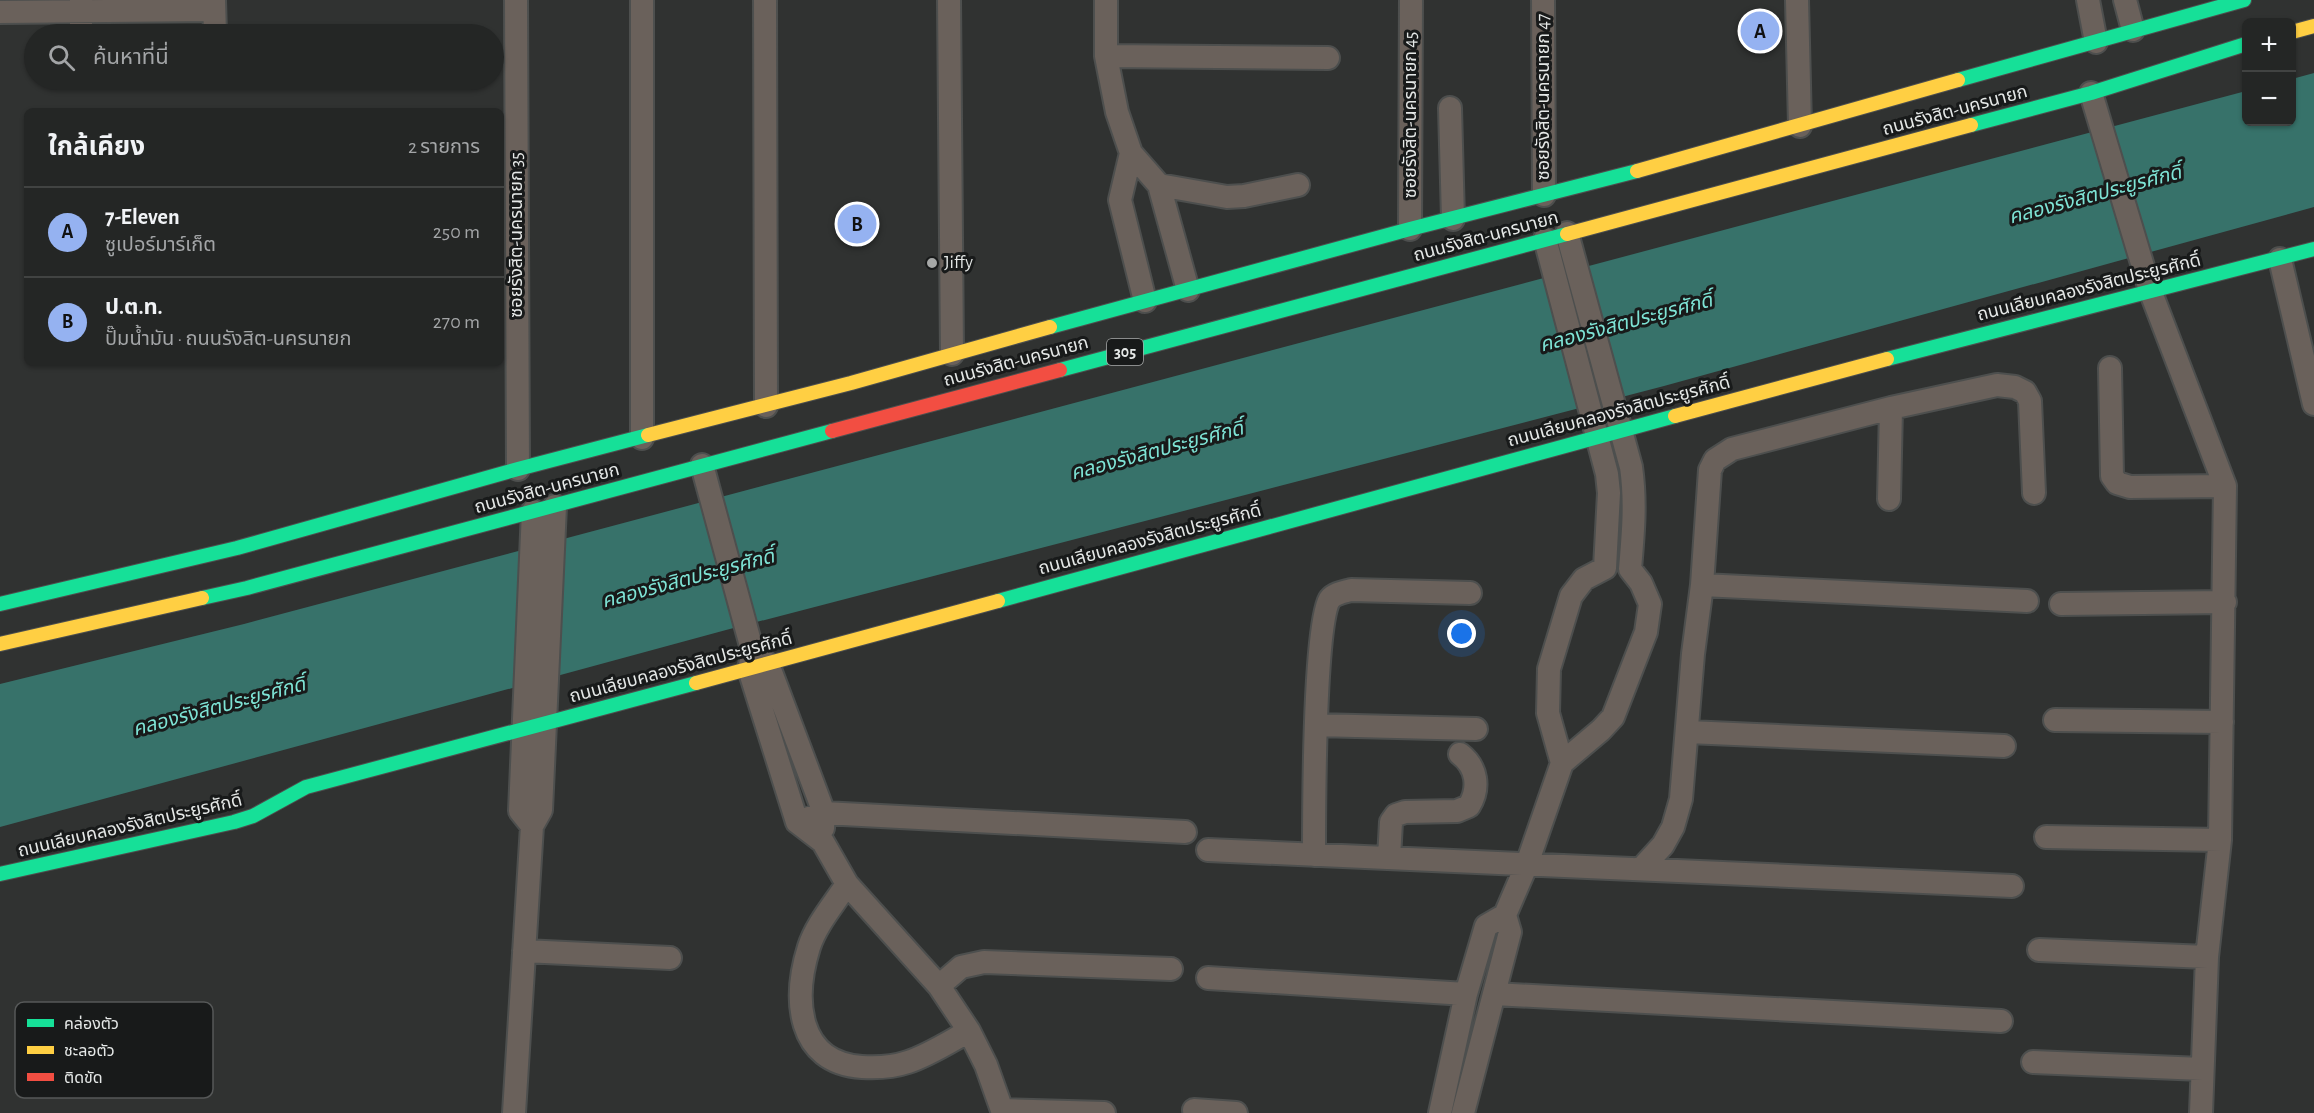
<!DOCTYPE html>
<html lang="th">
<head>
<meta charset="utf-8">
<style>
  body { margin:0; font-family:"Alegreya Sans","Noto Sans Thai",sans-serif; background:#303232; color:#f1f3f6 }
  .controls { position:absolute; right:18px; top:18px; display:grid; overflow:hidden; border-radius:9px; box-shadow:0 2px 4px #0004 }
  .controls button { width:54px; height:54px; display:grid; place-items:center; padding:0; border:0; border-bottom:2px solid #414342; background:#242625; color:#f1f3f6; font:30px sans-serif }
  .you { position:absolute; left:1462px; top:634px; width:21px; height:21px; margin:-15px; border:4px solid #fff; border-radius:50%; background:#1a73e8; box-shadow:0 0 0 9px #1a73e833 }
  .badge { display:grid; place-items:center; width:39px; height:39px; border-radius:50%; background:#95b2f1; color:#111; font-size:20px; font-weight:700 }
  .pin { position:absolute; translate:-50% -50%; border:3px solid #fff; box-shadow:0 2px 6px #0006 }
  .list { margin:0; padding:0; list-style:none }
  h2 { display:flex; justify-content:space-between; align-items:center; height:78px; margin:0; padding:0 24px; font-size:26px }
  h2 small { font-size:20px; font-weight:400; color:#a3a5a7 }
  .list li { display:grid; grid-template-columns:39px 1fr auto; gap:18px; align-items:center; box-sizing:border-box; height:90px; padding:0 24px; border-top:2px solid #414342 }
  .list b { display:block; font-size:22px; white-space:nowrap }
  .list p { margin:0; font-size:20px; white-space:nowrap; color:#a3a5a7 }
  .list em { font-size:20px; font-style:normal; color:#a3a5a7 }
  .icon { flex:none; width:33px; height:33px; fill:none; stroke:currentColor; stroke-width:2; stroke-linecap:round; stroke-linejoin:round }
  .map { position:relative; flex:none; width:2314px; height:1113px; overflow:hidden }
  .search { position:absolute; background:#242625; box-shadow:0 2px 4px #0004; left:24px; top:24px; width:480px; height:66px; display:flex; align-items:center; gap:15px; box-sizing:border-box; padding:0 21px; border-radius:33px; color:#a3a5a7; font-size:22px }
  .panel { position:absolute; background:#242625; box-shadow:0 2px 4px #0004; left:24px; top:108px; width:480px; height:258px; border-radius:9px }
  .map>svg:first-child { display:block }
</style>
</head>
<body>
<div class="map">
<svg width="2314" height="1113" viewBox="0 0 2314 1113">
  <rect width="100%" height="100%" fill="#303231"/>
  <path fill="#37726a" d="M2314 73V207L1664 386 726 630 0 827V684L244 624 2246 91V122H2292V79Z"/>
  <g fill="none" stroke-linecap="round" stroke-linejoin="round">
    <defs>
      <path id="street" d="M81 0V34
        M214 0 215 34
        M516 0 518 469
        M642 0V438
        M765 0 766 406
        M949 0 952 354
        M1106 0V56L1117 112 1131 153 1159 185 1188 290
        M1543 0 1544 195
        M1797 0 1800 126
        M2088 0 2096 42
        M2125 0 2133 30
        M0 12 214 10
        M1106 56 1328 58
        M2091 93 2150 290 2225 486 2220 840 2207 957 2201 1113
        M1450 108 1453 219
        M1131 153 1120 200 1145 301
        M1159 185 1227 197 1244 196 1298 185
        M1410 229 1411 0
        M1545 239 1607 474 1609 493 1605 568 1584 579 1571 596 1549 669 1548 713 1562 763
        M2280 259 2314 404
        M2110 368 2112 476 2117 483 2130 487 2225 486
        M702 465 753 653 749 669 797 822 823 842 847 884 939 986 969 1031 986 1065 1003 1113
        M1889 499 1891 408
        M1702 585 2027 601
        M2061 604 2225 602
        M756 656 768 664 824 813 823 828
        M2055 720 2222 722
        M1316 725 1476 729
        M1688 732 2004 746
        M797 822 824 813 1185 832
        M532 826 520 811 533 511
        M2046 837 2220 840
        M1208 850 2012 886
        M1314 855C1314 818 1314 617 1330 599 1335 593 1344 592 1351 590L1470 593
        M1389 858 1391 822 1396 815 1405 812 1457 811 1469 806C1480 788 1477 767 1460 754
        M1642 868 1663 845 1673 827 1681 799 1693 654 1702 585 1710 470 1715 460 1732 449 1891 408 1997 385 2015 387 2025 392 2030 401 2034 493
        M847 884C834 904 816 925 809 947 793 998 796 1063 862 1067 878 1068 893 1067 908 1062 929 1055 949 1042 969 1031
        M2039 950 2207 957
        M524 951 670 958
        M1208 978 1466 994
        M939 986 961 967 984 962 1171 969
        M1494 994 2001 1021
        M2033 1062 2202 1069
        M1002 1110 1104 1113
        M1194 1110 1236 1113
        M514 1113 532 826 541 810 555 506
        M1440 1113 1466 994 1486 926 1505 915 1527 864 1562 763 1601 730 1613 717 1646 632 1650 604 1641 583 1630 569C1633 534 1636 502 1631 467L1567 233
        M1463 1113 1510 932 1505 915"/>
      <path id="fast" d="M1958 80 2244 0
        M1971 125 2091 93 2246 44
        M1050 327 1410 229 1637 171
        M1887 359 2314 249
        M1060 370 1567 234
        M202 598 247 588 832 431
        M998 601 1675 416
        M0 604 237 548 518 469 648 435
        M0 874 234 822 253 816 306 787 696 683"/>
      <path id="slow" d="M2292 32 2314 26
        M1637 171 1958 80
        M1567 234 1971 125
        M1675 416 1887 359
        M648 435 851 383 1050 327
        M0 644 202 598
        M696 683 998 601"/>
      <path id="jam" d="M832 431 1060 370"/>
    </defs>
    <use href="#street" stroke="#4d4f4e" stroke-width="26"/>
    <use href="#fast" stroke="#4d4f4e" stroke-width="16"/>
    <use href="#slow" stroke="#4d4f4e" stroke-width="16"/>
    <use href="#jam" stroke="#4d4f4e" stroke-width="16"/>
    <use href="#street" stroke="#6a615b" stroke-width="22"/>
    <use href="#fast" stroke="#16e098" stroke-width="14"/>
    <use href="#slow" stroke="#ffcf43" stroke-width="14"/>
    <use href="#jam" stroke="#f24e42" stroke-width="14"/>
  </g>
  <circle fill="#a6a8a7" stroke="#181a1a" stroke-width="2" cx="932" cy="263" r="6"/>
  <g text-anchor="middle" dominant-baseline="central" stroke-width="6" stroke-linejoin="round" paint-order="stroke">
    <rect fill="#181a1a" stroke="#a8aaaa" stroke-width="1.5" x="1107" y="339" width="36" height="26" rx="4.5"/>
    <g font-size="16" font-weight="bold" fill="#e5e8e7">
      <text x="1125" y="352">305</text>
    </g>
    <g font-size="18" fill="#e5e8e7" stroke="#181a1a">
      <text transform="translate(1544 97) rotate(-90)">ซอยรังสิต-นครนายก 47</text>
      <text transform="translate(1955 111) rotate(-15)">ถนนรังสิต-นครนายก</text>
      <text transform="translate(1411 115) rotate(-90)">ซอยรังสิต-นครนายก 45</text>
      <text transform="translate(517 235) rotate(-90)">ซอยรังสิต-นครนายก 35</text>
      <text transform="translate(1486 237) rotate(-15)">ถนนรังสิต-นครนายก</text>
      <text transform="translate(2089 288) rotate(-14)">ถนนเลียบคลองรังสิตประยูรศักดิ์</text>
      <text transform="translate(1016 362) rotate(-15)">ถนนรังสิต-นครนายก</text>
      <text transform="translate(1619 412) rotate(-15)">ถนนเลียบคลองรังสิตประยูรศักดิ์</text>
      <text transform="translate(547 489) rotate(-15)">ถนนรังสิต-นครนายก</text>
      <text transform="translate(1150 540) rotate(-15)">ถนนเลียบคลองรังสิตประยูรศักดิ์</text>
      <text transform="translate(681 668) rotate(-15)">ถนนเลียบคลองรังสิตประยูรศักดิ์</text>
      <text transform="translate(130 826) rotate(-13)">ถนนเลียบคลองรังสิตประยูรศักดิ์</text>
    </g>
    <g font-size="18" fill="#e5e8e7" stroke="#181a1a" text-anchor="start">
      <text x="944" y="263">Jiffy</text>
    </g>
    <g font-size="20" font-style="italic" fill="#7ee3d5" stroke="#181a1a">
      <text transform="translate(2095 195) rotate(-15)">คลองรังสิตประยูรศักดิ์</text>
      <text transform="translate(1626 323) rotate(-15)">คลองรังสิตประยูรศักดิ์</text>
      <text transform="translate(1157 451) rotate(-15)">คลองรังสิตประยูรศักดิ์</text>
      <text transform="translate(688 579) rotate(-15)">คลองรังสิตประยูรศักดิ์</text>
      <text transform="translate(219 707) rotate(-15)">คลองรังสิตประยูรศักดิ์</text>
    </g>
  </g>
  <rect x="15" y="1002" width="198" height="96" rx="9" fill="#181a1a" stroke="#565858" stroke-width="1.5"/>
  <rect x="27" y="1019" width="27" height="8" fill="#16e098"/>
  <rect x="27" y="1046" width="27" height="8" fill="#ffcf43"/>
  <rect x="27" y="1073" width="27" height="8" fill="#f24e42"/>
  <g font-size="16" fill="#e5e8e7">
    <text x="64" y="1029">คล่องตัว</text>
    <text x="64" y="1056">ชะลอตัว</text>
    <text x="64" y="1083">ติดขัด</text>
  </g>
</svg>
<div class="controls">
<button>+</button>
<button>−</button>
</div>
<div class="you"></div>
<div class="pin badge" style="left:1760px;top:31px">A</div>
<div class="pin badge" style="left:857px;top:224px">B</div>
<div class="search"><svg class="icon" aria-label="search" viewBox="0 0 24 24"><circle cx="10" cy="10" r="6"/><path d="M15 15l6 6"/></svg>ค้นหาที่นี่</div>
<section class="panel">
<h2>ใกล้เคียง<small>2 รายการ</small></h2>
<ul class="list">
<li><span class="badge">A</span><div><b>7-Eleven</b><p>ซูเปอร์มาร์เก็ต</p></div><em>250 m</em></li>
<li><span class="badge">B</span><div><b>ป.ต.ท.</b><p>ปั๊มน้ำมัน · ถนนรังสิต-นครนายก</p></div><em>270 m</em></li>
</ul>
</section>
</div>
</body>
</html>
